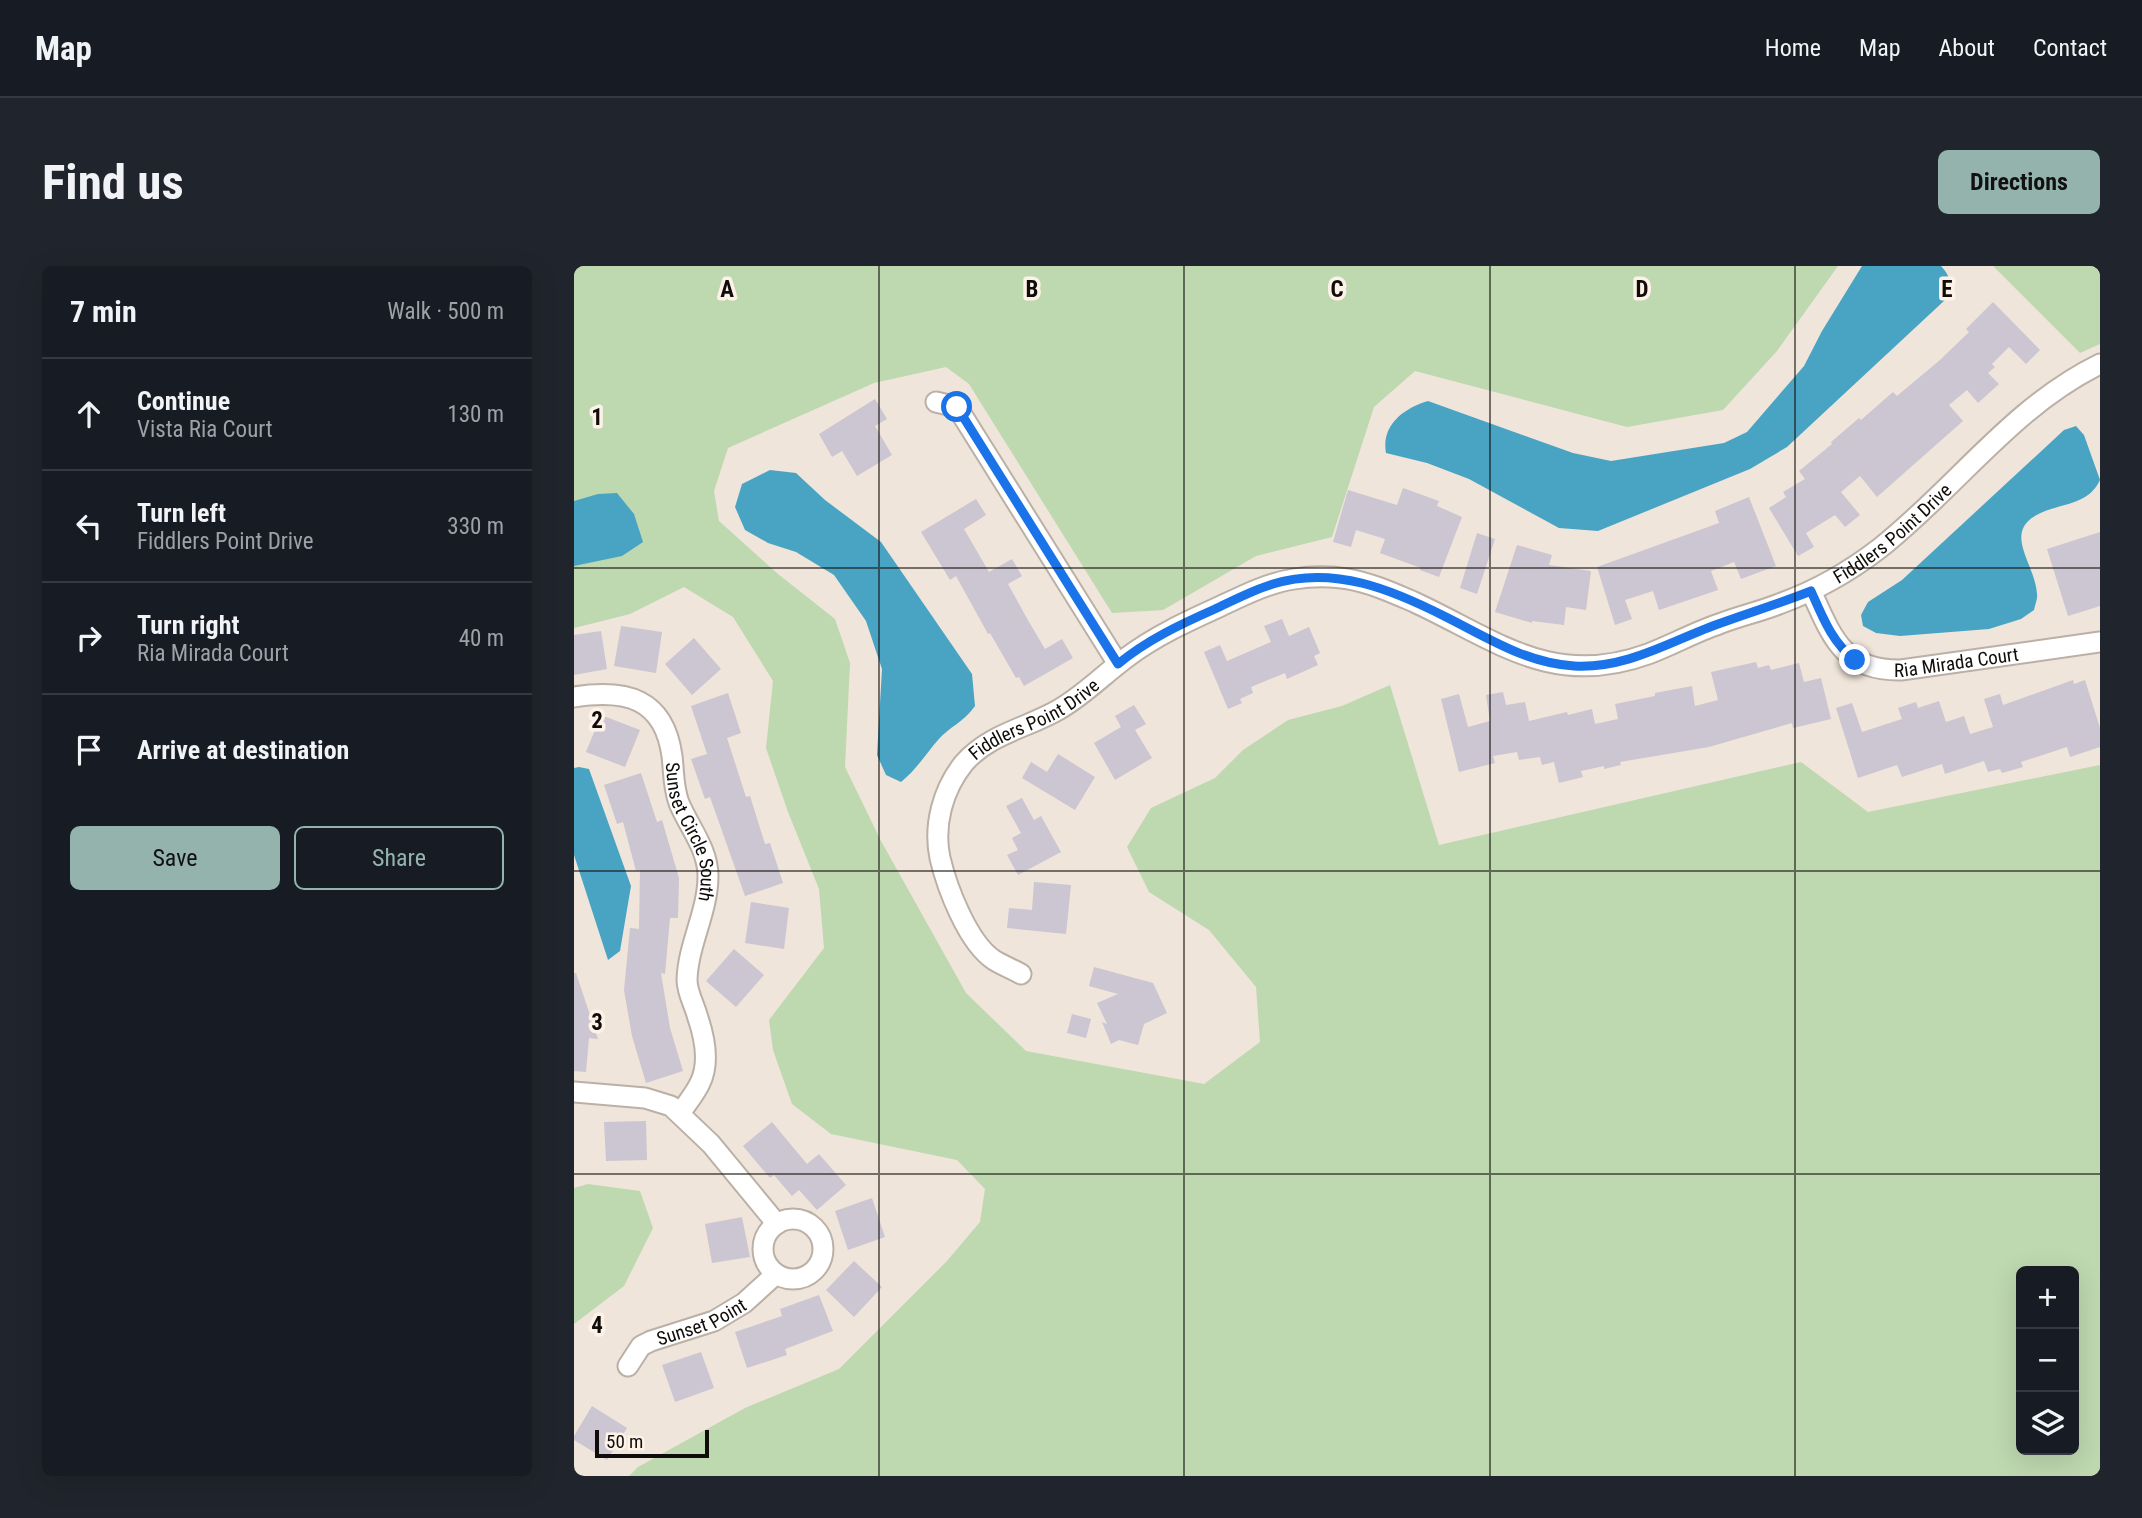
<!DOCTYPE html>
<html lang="en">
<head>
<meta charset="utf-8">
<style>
  body { margin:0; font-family:"Roboto Condensed",sans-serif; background:#20242c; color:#f1f3f6 }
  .controls { position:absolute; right:21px; bottom:21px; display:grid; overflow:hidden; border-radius:10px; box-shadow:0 7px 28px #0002 }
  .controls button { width:63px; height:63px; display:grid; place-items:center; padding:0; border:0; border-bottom:2px solid #363941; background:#171b24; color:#f1f3f6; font:35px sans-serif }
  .scale { position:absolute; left:21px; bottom:18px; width:114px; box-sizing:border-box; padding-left:7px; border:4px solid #100c09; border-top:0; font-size:19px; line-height:24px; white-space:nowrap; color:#100c09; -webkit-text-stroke:5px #fdf2e7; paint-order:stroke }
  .stop { position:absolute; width:21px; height:21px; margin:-16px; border:5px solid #1a73e8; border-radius:50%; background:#fff }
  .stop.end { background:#1a73e8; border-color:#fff; box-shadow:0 2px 7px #0008 }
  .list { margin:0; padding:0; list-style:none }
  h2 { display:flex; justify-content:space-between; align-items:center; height:91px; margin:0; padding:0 28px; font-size:30px }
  h2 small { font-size:23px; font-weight:400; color:#9ea1a6 }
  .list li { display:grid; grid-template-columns:46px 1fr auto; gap:21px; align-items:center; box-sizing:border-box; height:112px; padding:0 28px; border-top:2px solid #363941 }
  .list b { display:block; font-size:26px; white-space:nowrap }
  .list p { margin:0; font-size:23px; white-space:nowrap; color:#9ea1a6 }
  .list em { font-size:23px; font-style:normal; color:#9ea1a6 }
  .actions { display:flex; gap:14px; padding:21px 28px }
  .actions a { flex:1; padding:16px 0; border:2px solid #94b3ad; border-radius:10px; text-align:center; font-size:24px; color:#94b3ad }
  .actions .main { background:#94b3ad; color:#111 }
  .icon { flex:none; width:38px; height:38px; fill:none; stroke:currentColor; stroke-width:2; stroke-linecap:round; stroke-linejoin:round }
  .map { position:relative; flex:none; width:1526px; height:1210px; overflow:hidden; border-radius:10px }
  header { display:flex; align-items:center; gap:42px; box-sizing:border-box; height:98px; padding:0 35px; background:#171b24; border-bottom:2px solid #363941 }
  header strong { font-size:33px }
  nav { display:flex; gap:38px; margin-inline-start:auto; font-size:24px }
  .intro { display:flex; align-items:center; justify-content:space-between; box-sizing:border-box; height:168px; padding:0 42px }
  h1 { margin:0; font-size:49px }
  .button { padding:18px 32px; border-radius:10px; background:#94b3ad; color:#111; font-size:24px; font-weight:700 }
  main { display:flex; gap:42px; padding:0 42px }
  aside { flex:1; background:#171b24; border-radius:10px; box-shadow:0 7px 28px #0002 }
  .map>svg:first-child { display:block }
</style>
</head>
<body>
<header>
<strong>Map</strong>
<nav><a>Home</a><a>Map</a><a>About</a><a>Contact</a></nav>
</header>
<div class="intro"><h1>Find us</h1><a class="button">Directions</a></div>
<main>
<aside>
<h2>7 min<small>Walk · 500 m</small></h2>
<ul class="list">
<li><svg class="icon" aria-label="ahead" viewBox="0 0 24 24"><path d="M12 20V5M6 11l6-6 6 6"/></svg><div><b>Continue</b><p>Vista Ria Court</p></div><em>130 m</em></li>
<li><svg class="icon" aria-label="left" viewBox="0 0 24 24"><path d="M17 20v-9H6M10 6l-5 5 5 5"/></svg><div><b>Turn left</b><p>Fiddlers Point Drive</p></div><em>330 m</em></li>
<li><svg class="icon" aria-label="right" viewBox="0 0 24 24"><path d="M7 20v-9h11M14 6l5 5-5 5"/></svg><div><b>Turn right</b><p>Ria Mirada Court</p></div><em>40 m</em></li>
<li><svg class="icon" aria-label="arrive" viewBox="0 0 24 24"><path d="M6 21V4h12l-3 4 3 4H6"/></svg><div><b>Arrive at destination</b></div></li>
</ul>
<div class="actions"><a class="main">Save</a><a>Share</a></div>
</aside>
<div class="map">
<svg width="1526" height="1210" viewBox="0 0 1526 1210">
  <rect width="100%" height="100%" fill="#efe5da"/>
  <path fill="#bed8b0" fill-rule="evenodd" d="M0 0H1264L1203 85 1149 144 1053 161 841 105 800 141 758 271 682 290 589 344 538 347 395 118 372 101 300 117 154 182 140 225 145 255 204 308 261 353 276 397 271 501 307 575 392 727 452 785 630 818 686 776 682 721 635 664 575 626 553 581 577 542 641 512 669 484 714 454 768 440 816 419 865 579 1227 496 1294 546 1526 499V1210H55L64 1201 171 1142 265 1103 372 996 406 956 411 923 383 894 257 868 218 838 199 784 195 754 250 682 245 623 214 546 192 482 199 415 159 351 110 321 56 348 0 362ZM1447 1005H1500V1184H1447Z
    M1419 0H1526V78L1506 87Z
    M14 918 66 925 79 962 50 1020 0 1058V922Z"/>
  <path fill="#49a4c4" d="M1288 0H1367C1378 12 1378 20 1371 34L1213 181 1176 203 1024 265 985 262 895 213 853 197 812 187C807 159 830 142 854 135L999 187 1037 195 1150 177 1173 166 1230 100 1248 65Z
    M1502 160 1510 169 1526 214C1517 234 1497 237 1477 243 1421 261 1461 294 1463 328 1464 332 1461 339 1460 344L1447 353 1415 363 1326 370 1302 367 1289 360 1287 349 1294 336 1328 314 1490 164Z
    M196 204 222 207 251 234 307 276 398 408 401 440C389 457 376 460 364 474 351 489 342 504 327 516L312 509 303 489 308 403 292 355 260 309 222 286 194 277 171 264 161 241 168 218Z
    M43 227 60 248 69 276 48 290 0 300V235L24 228Z
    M5 501 15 503 57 620 46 685 34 694 0 589V502Z"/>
  <path fill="#ccc5d2" d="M1419 36 1466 84 1452 98 1435 81 1418 98 1421 101 1414 107 1425 118 1404 137 1393 124 1375 139 1389 155 1303 231 1286 210 1267 226 1286 249 1271 261 1261 249 1232 267 1240 281 1224 290 1195 242 1212 231 1209 226 1231 213 1225 205 1258 178 1257 176 1285 152 1287 154 1319 126 1323 130 1366 94 1395 66 1392 63Z
    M301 133 313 153 301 160 318 189 283 210 268 185 258 191 245 168Z
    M829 222 865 235 863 240 888 251 865 311 846 304 847 302 806 287 811 273 782 264 777 281 759 276 774 224 823 239Z
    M1175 231 1202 300 1167 313 1160 296 1137 305 1144 324 1085 344 1079 325 1051 334 1058 353 1041 359 1023 301 1145 257 1141 245Z
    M402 233 412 249 390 263 415 306 438 293 448 310 434 318 455 356 471 383 488 373 499 392 450 420 445 411 442 412 416 367 414 368 382 310 376 314 347 266Z
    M1526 266V340L1494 350 1473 283Z
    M903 267 921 273 903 328 886 322Z
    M943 279 978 289 975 299 1017 305 1012 344 992 341 990 359 958 355V357L921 346Z
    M708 353 715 370 735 361 746 387 740 390 744 399 713 413 711 407 677 421 679 427 666 433 668 437 654 443 630 386 646 379 653 395 697 376 690 360Z
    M47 360 88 366 82 407 40 400Z
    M27 365 33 403 0 409V369Z
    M120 372 147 403 118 429 91 398Z
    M1182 396 1184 402 1195 399 1197 404 1225 397 1230 416 1247 412 1257 453 1219 462 1218 457 1135 481 1046 496 1047 499 1030 503V500L1007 505 1009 511 985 517 980 496 968 499 966 491 945 494 943 486 919 490 921 497 885 506 867 433 885 428 894 461 916 455 912 429 929 426 932 439 951 436 955 455 993 446 994 449 1018 443 1021 458 1044 453 1041 438 1081 430V427L1118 420 1121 440 1144 434 1137 406Z
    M1499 414 1500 418 1511 414 1526 462V481L1496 491 1493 481 1447 496 1449 501 1428 507 1426 503 1414 506 1410 495 1371 508 1368 498 1328 511 1323 499 1284 512 1262 442 1278 437 1288 466 1328 453 1324 442 1342 436 1344 442 1365 435 1372 456 1390 450 1396 468 1419 461 1410 433 1426 428 1429 439Z
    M154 427 167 467 153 472 172 531 176 530 191 578 196 577 209 617 171 630 136 531 131 533 117 493 133 488 117 440Z
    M560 439 572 458 561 464 578 492 541 514 520 477 547 461 541 450Z
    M27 449 66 464 51 501 12 486Z
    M484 488 521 511 501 544 448 512 457 496 473 506Z
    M67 507 83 556 88 554 105 612 104 652H96L91 708 87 707 96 762 109 805 72 817 58 770 50 724 56 662 65 663 66 604 62 605 49 556 43 558 30 519Z
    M448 532 460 554 467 550 487 586 444 609 433 589 444 584 438 572 447 567 432 540Z
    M460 616 497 619 492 668 433 662 435 642 458 644Z
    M177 636 215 642 210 683 171 677Z
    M160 683 190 709 162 741 132 715Z
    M520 701 579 717 593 747 570 758 564 779 545 774 537 778 528 756 533 758 523 737 544 728 515 720Z
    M0 707H2L24 773 15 772 12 806 0 805Z
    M498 748 517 753 512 772 493 767Z
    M72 855 73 894 32 895 30 856Z
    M198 856 233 898 245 888 272 919 243 944 225 924 218 930 200 909 196 912 169 880Z
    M298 932 311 971 274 984 261 945Z
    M168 951 176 991 138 997 131 958Z
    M280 995 308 1021 280 1051 252 1024Z
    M245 1029 259 1065 211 1083 213 1089 173 1102 161 1066 208 1050 206 1043Z
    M127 1086 140 1122 101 1136 88 1099Z
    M18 1140 53 1162 33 1194 0 1174V1170Z"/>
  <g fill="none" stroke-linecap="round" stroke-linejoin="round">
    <defs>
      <g id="minor">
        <path d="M362 136 383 141 544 398"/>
        <path id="s1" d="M1237 325C1258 371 1269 405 1327 404L1526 376"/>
        <path id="s2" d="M0 431C52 423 90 432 98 490 100 506 99 521 105 537 115 561 134 583 134 610 134 646 114 678 113 714 113 726 120 738 123 749 130 769 136 797 126 817 121 828 112 838 106 848"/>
        <path id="s3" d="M447 708C438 703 428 699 420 694 394 677 373 622 366 592 359 559 369 523 390 497 415 468 453 462 484 444 509 430 529 409 552 392 581 370 614 355 647 340 670 329 694 317 720 313 738 310 757 310 774 313 797 317 819 327 840 336 922 374 978 423 1074 388 1098 379 1121 366 1145 358 1165 350 1185 346 1205 338 1241 325 1275 306 1306 282 1382 222 1438 141 1526 98"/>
        <path d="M0 826 71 832 97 840 137 878 203 958"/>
        <circle cx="219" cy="983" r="30"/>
        <path id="s4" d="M54 1100 67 1080 77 1075 140 1055 170 1037 202 1008"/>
      </g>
    </defs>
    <use href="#minor" stroke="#bbb0a6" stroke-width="23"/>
    <use href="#minor" stroke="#fff" stroke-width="19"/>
  </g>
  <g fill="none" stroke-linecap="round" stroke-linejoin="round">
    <path stroke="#1a73e8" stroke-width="9" d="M383 141 544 398C573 374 607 358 641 343 660 334 679 324 699 318 760 299 819 324 872 351 914 372 952 397 1000 400 1054 403 1098 374 1147 357 1177 346 1207 337 1237 325 1249 352 1258 376 1281 394"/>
  </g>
  <path fill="none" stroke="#100c09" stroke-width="2" stroke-opacity="0.55" d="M305 0V1210M610 0V1210M916 0V1210M1221 0V1210M0 302H1526M0 605H1526M0 908H1526"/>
  <g text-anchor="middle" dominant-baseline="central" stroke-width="7" stroke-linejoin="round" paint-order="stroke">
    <g font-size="19" fill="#100c09" stroke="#fdf2e7">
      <text stroke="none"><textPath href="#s3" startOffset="1278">Fiddlers Point Drive</textPath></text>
      <text stroke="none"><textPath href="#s1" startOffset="186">Ria Mirada Court</textPath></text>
      <text stroke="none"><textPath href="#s3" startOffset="332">Fiddlers Point Drive</textPath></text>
      <text stroke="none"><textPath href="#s2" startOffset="212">Sunset Circle South</textPath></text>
      <text stroke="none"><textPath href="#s4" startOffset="89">Sunset Point</textPath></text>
    </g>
  </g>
  <g font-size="23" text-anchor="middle" font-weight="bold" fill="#100c09" stroke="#fdf2e7" stroke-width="7" stroke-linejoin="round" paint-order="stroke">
    <text x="153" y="31">A</text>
    <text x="458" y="31">B</text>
    <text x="763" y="31">C</text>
    <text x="1068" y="31">D</text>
    <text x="1373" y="31">E</text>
    <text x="23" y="159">1</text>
    <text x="23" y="462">2</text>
    <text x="23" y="764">3</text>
    <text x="23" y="1067">4</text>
  </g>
</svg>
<div class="controls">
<button>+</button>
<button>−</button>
<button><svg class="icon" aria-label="layers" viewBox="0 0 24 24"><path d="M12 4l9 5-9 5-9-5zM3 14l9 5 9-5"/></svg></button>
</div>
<div class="scale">50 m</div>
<div class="stop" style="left:383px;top:141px"></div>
<div class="stop end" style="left:1281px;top:394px"></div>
</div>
</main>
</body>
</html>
